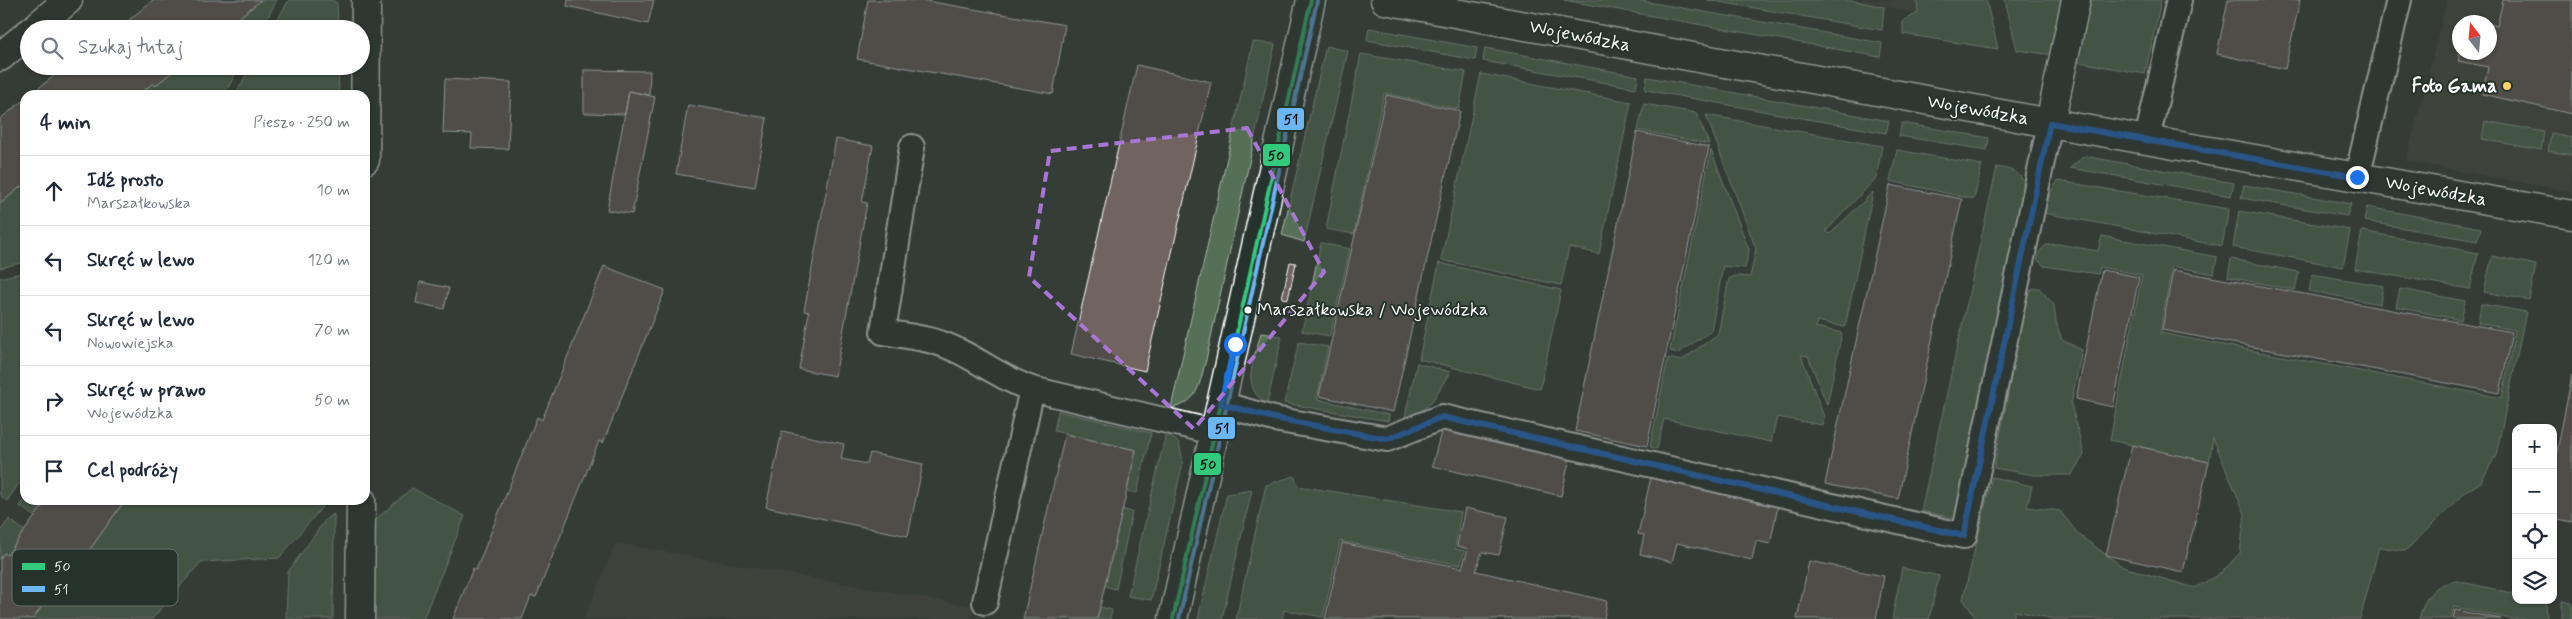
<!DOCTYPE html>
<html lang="pl">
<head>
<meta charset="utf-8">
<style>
  body { margin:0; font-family:Mynerve,sans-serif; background:#f2f2f3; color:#1f2937 }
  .controls { position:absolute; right:15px; bottom:15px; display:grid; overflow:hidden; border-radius:10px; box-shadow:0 1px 4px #0004 }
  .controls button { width:45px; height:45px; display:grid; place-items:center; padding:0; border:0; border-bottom:1px solid #e0e1e3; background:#fff; color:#1f2937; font:25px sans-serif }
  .compass { position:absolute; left:2452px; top:15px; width:45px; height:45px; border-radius:50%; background:#fff; box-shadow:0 1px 4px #0004; rotate:344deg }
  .stop { position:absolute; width:15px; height:15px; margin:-11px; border:4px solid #1a73e8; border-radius:50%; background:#fff }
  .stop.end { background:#1a73e8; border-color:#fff; box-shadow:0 1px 5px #0008 }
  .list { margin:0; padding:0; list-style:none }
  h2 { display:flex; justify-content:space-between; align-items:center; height:65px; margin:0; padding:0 20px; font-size:21px }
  h2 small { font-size:16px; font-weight:400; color:#747a83 }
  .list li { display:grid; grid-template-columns:32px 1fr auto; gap:15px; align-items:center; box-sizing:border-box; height:70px; padding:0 20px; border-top:1px solid #e0e1e3 }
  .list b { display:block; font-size:19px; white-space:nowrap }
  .list p { margin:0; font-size:16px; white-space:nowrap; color:#747a83 }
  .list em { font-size:16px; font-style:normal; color:#747a83 }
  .icon { flex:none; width:28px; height:28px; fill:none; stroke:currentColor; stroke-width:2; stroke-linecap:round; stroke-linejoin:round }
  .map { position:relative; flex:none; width:2572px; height:619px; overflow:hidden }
  .search { position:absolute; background:#fff; box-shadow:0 1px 4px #0004; left:20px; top:20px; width:350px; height:55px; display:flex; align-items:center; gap:12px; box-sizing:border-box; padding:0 18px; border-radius:28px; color:#747a83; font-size:19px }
  .panel { position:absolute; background:#fff; box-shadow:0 1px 4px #0004; left:20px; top:90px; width:350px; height:415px; border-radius:15px }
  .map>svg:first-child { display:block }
</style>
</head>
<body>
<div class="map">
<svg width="2572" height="619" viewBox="0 0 2572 619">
  <rect width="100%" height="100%" fill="#353d37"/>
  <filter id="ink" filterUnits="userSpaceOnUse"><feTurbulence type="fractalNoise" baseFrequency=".02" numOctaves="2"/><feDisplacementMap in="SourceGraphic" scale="10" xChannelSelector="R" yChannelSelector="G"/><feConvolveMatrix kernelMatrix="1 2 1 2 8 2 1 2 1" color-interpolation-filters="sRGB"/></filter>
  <g filter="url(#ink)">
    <path fill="#474943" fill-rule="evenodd" d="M1851 0H1917L1918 14 1893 8Z
      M2447 0H2572V192L2406 161ZM2460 22H2490V52H2460Z
      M616 543 974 607 971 619H584Z"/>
    <path fill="#546f56" stroke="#aab7aa" d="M261 0H277L261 29H225Z
      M289 0H332L337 3 338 29H272Z
      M1564 0H1636L1882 43 1880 57Z
      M1708 0H1850L1884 7 1882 30Z
      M1917 0H1986L1998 49 1903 34V21L1918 13Z
      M2005 0H2065L2054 55 2017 50Z
      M2089 0H2161L2145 74 2074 61Z
      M1369 28 1477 48 1475 60 1367 40Z
      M1253 42 1275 44 1206 360C1199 384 1199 403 1171 408Z
      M1326 46 1348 51 1304 242 1282 235Z
      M1485 48 1638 76 1636 88 1483 61Z
      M1361 54 1466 72 1459 109 1384 93 1354 234 1326 229Z
      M179 66H240L224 95H139L153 83 155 86Z
      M251 66H338L339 95H235Z
      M1481 74 1631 102 1599 254 1569 247 1561 285 1441 260Z
      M1647 77 1889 121 1886 133 1645 90Z
      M1644 104 1696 113 1709 144 1638 130Z
      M1706 115 1882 146 1876 178 1826 231 1830 234 1873 192 1845 327 1817 321 1815 327 1842 333 1827 405 1808 356 1801 355 1824 417 1822 425 1777 417 1771 442 1664 419 1657 449 1650 447 1668 358 1681 361 1718 334 1729 279 1735 276 1750 277 1756 249Z
      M2485 121 2544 132 2541 150 2482 139Z
      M1902 123 1989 138 1987 150 1899 136Z
      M2551 134 2572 138V155L2548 151Z
      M1711 150 1749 250 1745 268 1723 266 1711 331 1678 353 1670 351Z
      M1897 150 1982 165 1974 199 1890 181Z
      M2084 156 2234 183 2231 196 2070 168Z
      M1997 167C2028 172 2024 180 2022 208L1957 519 1921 511Z
      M2058 181 2229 209 2222 246 2044 213 2051 191Z
      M25 183V262L0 268V204Z
      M2244 185 2351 204 2347 216 2241 198Z
      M2367 207 2481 228 2477 241 2364 221Z
      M2239 211 2350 230 2343 267 2233 247Z
      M2362 231 2478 253 2470 289 2355 269Z
      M2102 236 2217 257 2214 274 2172 266 2160 333 2502 398 2515 330 2478 323 2481 304 2526 312 2496 455 2481 482 2467 491 2405 551 2379 547 2360 619H2055L2015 611 2013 619H1977L1963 599 1992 477 2032 486 2027 507 2060 511 2079 535 2123 567 2195 588 2221 573 2240 553 2245 514 2213 438 2209 462 2110 440 2142 275 2100 267 2098 274 2044 266 2037 259 2040 251 2046 245 2058 244 2098 251Z
      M1321 243 1350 249 1330 336 1302 331Z
      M2492 256 2536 265 2529 300 2484 292Z
      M2231 259 2299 272 2295 290 2228 277Z
      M1439 263 1561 290 1540 389 1419 359Z
      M25 272V475L7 501 0 495V278Z
      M2312 274 2383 286 2380 304 2309 291Z
      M2034 288H2039L2054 305 2056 322 2062 340 2082 350 2071 404 2084 455 2071 475H2034L1994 468 2027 292Z
      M2400 289 2465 301 2461 320 2396 307Z
      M1261 333 1282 336 1267 404C1239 387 1255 358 1261 333Z
      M1299 342 1328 347 1317 399 1389 415 1388 421 1284 403Z
      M1417 363 1450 372 1431 403 1403 425Z
      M1058 411 1151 433 1137 493 1127 491 1136 450 1054 431Z
      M1166 433 1179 443 1183 462 1151 600 1128 596Z
      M1294 476 1298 486 1461 512 1455 549 1465 551 1460 565 1340 541 1323 617 1284 610 1282 619H1236L1266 485Z
      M412 488 465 516 423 619H375V520Z
      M1252 490 1222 619H1198L1227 494Z
      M25 499V500H47L35 517 20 506Z
      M125 500H328L279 558 201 562 152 619H33L54 589 59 592Z
      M1122 509 1132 512 1116 589 1105 586Z
      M334 514 333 619H286L288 572 326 519Z
      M9 519 25 531 7 555 4 553 0 559V532Z
      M1902 568 1939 576 1929 619H1892Z
      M2457 581 2516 594V600L2546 601 2547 619H2511L2454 607 2451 619H2419C2425 597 2433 584 2457 581Z
      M2562 601 2572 603V619H2562Z
      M1100 607 1112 610 1110 619H1097Z"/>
    <path fill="#71645f" stroke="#fff" d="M153 0H261L225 29H118Z
      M568 0H654L648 24 567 6Z
      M868 0H921L1065 25 1053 94 857 59Z
      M2228 0H2300L2285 69 2217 54Z
      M2503 0H2572V114L2482 94 2488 67 2458 61 2460 52H2490V24L2497 26Z
      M1137 65 1211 82 1145 371 1071 354Z
      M66 66H179L155 86 153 83 139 95H30Z
      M584 70 650 71 649 95 629 91 625 114 584 113Z
      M445 79 511 82 508 149 471 148 472 134 443 133Z
      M629 91 655 97 632 214 607 210Z
      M1386 95 1460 111 1393 412 1319 396Z
      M25 99V183L0 204V119Z
      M688 105 767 118 755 187 676 174Z
      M1637 132 1709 147 1647 446 1575 431Z
      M836 139 873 146 862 202 867 203 835 376 799 369 809 312 804 311Z
      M1890 185 1962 199 1898 499 1825 484Z
      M1290 262 1296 263 1288 299 1282 298Z
      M604 266 665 290 603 443 599 441 536 597 531 596 522 619H453L473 568 476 570 537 417 542 420Z
      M2102 270 2139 277 2113 407 2076 399Z
      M2173 270 2512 332 2500 393 2162 330Z
      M420 282 449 288 444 309 416 303Z
      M2572 375V522L2553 518V472Z
      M1442 428 1570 458 1561 496 1432 466Z
      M782 431 844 444 841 459 867 464 870 453 923 464 908 536 766 507Z
      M1065 434 1136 450 1125 499 1097 619H1023Z
      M2132 445 2209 462 2183 572 2106 555Z
      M1651 477 1778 506 1770 544 1756 541 1752 560 1677 543 1672 562 1640 554 1644 535 1638 534Z
      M47 500H125L59 593 54 589 33 619H0V559L4 553 7 555Z
      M1465 508 1508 517 1499 555 1482 552 1476 571 1607 601 1604 619H1325L1342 543 1462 568 1468 549 1457 546Z
      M1809 561 1884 576 1876 619H1797Z
      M2455 610 2501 619H2453Z"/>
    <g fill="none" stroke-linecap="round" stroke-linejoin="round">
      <defs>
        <path id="lane" d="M2147 139 2179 0
          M912 147 883 332C900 335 919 337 936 342 970 352 998 378 1032 389L1214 432
          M2357 177 2399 0
          M1221 404 1274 419 1387 439 1442 417 1964 536 2050 123
          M985 602 1032 389"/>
        <path id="street" d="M1385 0 2050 123 2572 215
          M34 29 68 0
          M0 57 29 33
          M2050 123 2076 0
          M365 160 366 0
          M360 619 361 500
          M1173 619 1311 0"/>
      </defs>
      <use href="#lane" stroke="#fff" stroke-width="28"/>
      <use href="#street" stroke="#fff" stroke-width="31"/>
      <use href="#lane" stroke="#26332d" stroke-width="24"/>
      <use href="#street" stroke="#26332d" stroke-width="28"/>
      <defs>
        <path id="bus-1" d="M1173 619 1311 0"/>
        <path id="bus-2" d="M1179 619 1317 1"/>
      </defs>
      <use href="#bus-1" stroke="#26332d" stroke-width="8"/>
      <use href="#bus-2" stroke="#26332d" stroke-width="8"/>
      <use href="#bus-1" stroke="#33ca7d" stroke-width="4"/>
      <use href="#bus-2" stroke="#6db6f5" stroke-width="4"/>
    </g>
  </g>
  <g fill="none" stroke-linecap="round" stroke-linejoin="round" filter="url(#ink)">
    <path stroke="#1a73e8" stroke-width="6" d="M1235 344 1221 404 1274 418 1387 439 1442 417 1964 536 2050 123 2357 177"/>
  </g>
  <path d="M0 0H2572V619H0ZM1247 128 1324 272 1194 429 1029 277 1050 151Z" fill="#353d37" fill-opacity=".55" fill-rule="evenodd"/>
  <path fill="none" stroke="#a976d5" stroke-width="4" stroke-dasharray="10 6" stroke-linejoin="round" d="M1247 128 1324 272 1194 429 1029 277 1050 151Z"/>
  <circle fill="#ffd166" stroke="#26332d" stroke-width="2" cx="2507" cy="86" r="5"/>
  <circle fill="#fff" stroke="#26332d" stroke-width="2" cx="1248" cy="310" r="4.5"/>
  <g text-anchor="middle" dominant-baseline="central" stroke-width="4" stroke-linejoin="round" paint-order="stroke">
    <g font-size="18" fill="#fff" stroke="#26332d" text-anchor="start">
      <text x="1257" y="310">Marszałkowska / Wojewódzka</text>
    </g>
    <g font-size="19" fill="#fff" stroke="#26332d">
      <text transform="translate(1580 36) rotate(11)">Wojewódzka</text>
      <text transform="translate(1978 110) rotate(10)">Wojewódzka</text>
      <text transform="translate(2436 191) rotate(10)">Wojewódzka</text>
    </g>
    <g font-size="19" font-weight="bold" fill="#fff" stroke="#26332d" text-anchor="end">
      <text x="2497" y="86">Foto Gama</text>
    </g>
  </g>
  <rect x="12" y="549" width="166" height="57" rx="8" fill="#26332d" stroke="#67706c" stroke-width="1"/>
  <rect x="22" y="563" width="23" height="7" fill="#33ca7d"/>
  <rect x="22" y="586" width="23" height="6" fill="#6db6f5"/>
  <g font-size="14" fill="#fff">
    <text x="54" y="571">50</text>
    <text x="54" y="594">51</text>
  </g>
  <g stroke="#26332d" stroke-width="2">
    <rect x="1276" y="107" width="29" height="24" rx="5" fill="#6db6f5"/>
    <rect x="1262" y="143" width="29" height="24" rx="5" fill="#33ca7d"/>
    <rect x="1207" y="416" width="29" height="24" rx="5" fill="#6db6f5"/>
    <rect x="1193" y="452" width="29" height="24" rx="5" fill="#33ca7d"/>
  </g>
  <g font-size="14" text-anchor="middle" font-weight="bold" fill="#111">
    <text x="1291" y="124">51</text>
    <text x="1276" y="160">50</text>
    <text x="1222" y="433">51</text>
    <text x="1208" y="469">50</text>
  </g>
</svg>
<div class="controls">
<button>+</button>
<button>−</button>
<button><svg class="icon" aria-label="locate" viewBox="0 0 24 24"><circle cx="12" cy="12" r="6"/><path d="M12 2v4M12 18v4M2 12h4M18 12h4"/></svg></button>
<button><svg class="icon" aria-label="layers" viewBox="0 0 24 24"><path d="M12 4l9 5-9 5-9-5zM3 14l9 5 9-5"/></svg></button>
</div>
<svg class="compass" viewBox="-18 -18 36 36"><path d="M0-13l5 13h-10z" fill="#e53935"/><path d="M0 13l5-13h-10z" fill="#747a83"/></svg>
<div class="stop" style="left:1235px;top:344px"></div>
<div class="stop end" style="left:2357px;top:177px"></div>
<div class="search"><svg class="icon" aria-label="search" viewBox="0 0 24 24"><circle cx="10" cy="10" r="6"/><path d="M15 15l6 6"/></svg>Szukaj tutaj</div>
<section class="panel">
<h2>4 min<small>Pieszo · 250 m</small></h2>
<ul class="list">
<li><svg class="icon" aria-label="ahead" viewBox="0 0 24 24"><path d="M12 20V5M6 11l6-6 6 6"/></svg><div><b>Idź prosto</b><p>Marszałkowska</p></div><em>10 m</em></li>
<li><svg class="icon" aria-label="left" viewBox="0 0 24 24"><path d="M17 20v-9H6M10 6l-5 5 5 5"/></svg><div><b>Skręć w lewo</b></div><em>120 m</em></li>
<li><svg class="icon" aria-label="left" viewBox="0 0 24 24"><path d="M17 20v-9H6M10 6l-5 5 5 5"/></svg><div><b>Skręć w lewo</b><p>Nowowiejska</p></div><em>70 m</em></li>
<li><svg class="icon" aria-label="right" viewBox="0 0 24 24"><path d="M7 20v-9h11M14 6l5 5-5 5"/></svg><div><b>Skręć w prawo</b><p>Wojewódzka</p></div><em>50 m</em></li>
<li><svg class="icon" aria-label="arrive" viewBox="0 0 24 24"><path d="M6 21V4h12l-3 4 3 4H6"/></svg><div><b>Cel podróży</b></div></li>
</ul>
</section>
</div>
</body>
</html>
